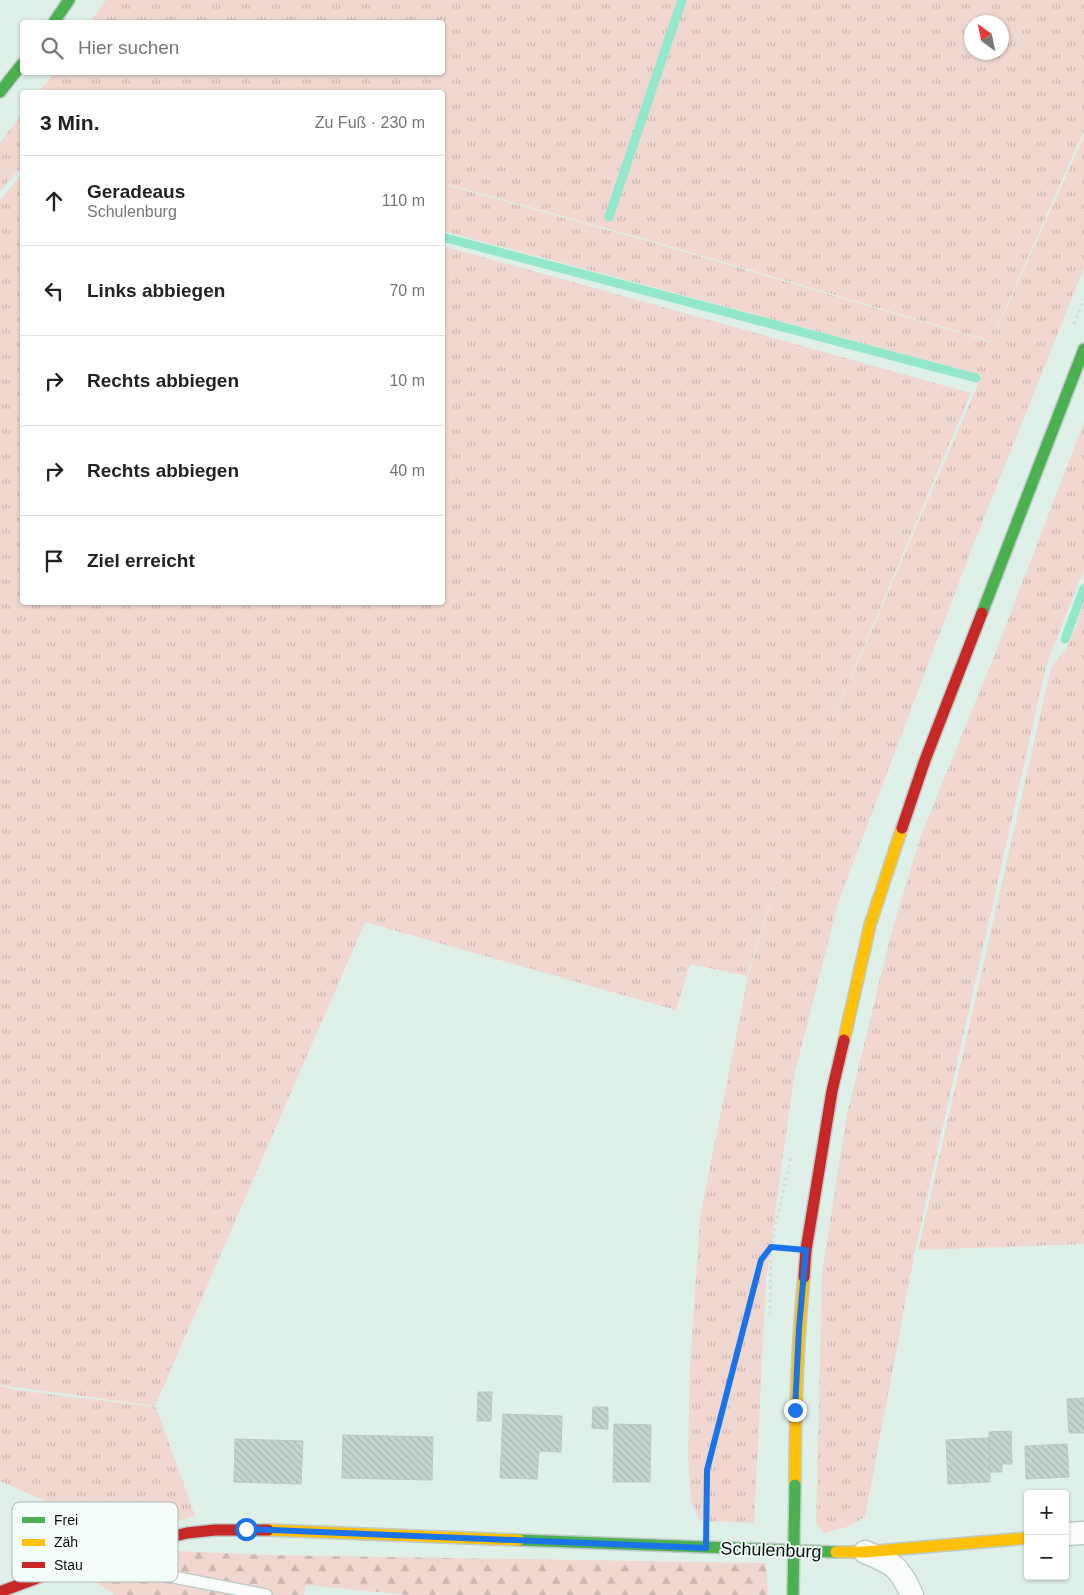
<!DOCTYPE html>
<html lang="de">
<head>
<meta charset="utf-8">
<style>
  body { margin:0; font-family:Helvetica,sans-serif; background:#f6f6f6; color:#222 }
  .controls { position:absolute; right:15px; bottom:15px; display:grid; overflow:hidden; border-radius:5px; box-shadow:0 1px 4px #0004 }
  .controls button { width:45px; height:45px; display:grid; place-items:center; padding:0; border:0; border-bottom:1px solid #e0e0e0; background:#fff; color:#222; font:25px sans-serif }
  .compass { position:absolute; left:964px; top:15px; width:45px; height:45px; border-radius:50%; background:#fff; box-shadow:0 1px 4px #0004; rotate:327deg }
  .stop { position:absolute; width:15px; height:15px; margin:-11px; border:4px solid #1a73e8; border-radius:50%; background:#fff }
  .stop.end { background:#1a73e8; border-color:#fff; box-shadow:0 1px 5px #0008 }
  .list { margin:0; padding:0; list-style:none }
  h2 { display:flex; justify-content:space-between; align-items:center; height:65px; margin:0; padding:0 20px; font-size:21px }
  h2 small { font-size:16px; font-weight:400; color:#767676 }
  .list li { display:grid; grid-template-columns:32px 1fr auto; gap:15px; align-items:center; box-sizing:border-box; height:90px; padding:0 20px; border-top:1px solid #e0e0e0 }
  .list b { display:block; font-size:19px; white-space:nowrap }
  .list p { margin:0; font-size:16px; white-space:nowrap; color:#767676 }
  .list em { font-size:16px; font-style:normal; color:#767676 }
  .icon { flex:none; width:28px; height:28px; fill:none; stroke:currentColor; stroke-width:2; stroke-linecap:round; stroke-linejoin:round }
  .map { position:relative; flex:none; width:1084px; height:1595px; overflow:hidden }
  .search { position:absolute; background:#fff; box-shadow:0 1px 4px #0004; left:20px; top:20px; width:425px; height:55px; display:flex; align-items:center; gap:12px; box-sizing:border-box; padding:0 18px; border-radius:5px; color:#767676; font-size:19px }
  .panel { position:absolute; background:#fff; box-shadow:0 1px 4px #0004; left:20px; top:90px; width:425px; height:515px; border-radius:5px }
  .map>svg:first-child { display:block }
</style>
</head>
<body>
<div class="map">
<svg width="1084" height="1595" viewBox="0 0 1084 1595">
  <defs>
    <pattern id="grass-tufts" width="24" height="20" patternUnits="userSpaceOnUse" patternTransform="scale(1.25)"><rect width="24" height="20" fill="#f0d7d0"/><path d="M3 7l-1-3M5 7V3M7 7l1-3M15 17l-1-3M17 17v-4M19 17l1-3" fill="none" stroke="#ccb8b1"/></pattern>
    <pattern id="forest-firs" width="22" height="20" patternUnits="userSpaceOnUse" patternTransform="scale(1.25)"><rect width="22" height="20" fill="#f0d7d0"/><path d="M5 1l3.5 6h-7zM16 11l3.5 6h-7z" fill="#ccb8b1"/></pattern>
    <pattern id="building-back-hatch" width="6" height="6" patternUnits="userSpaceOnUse" patternTransform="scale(1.25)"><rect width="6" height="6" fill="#c7d4cf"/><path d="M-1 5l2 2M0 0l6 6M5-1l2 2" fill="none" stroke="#a9b5b1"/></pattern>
  </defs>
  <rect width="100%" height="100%" fill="#dff0e9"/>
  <path fill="url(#grass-tufts)" fill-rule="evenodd" d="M106 0H1084V130L991 341 652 241 443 183 442 92H39L55 72H442V22H90ZM972 22H1002V52H972Z
    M22 114V166L0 191V143Z
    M1084 136V268L975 540 839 900 794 1076 766 1279 754 1523 700 1521 691 1501 688 1457 690 1366 700 1217 748 976 795 822 747 976 690 964 676 1010 365 922 155 1406 0 1385V200L22 174V602H442L443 246 971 393 816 759 982 375 443 231V184L651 242 991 342Z
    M1084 422V569L1046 666 915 1251 865 1517 847 1527 824 1533 816 1523 822 1272 847 1114 891 934 920 838 994 656Z
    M1084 603V1244L918 1250 1051 668 1068 646Z
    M0 1386 16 1390 156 1407 195 1516 125 1536 0 1481Z"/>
  <path fill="url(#forest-firs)" d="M176 1551 269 1555 766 1563 768 1595H408L306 1585 304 1595H114L90 1577Z"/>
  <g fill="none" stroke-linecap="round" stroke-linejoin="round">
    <path stroke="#93e8cc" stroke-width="9" d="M609 217 682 0
      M442 237 976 378
      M1065 639 1084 588"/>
  </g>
  <path fill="url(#building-back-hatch)" stroke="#bbc7c2" d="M478 1392H492L491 1421H477Z
    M1084 1398V1433H1069L1067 1399Z
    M593 1407H608V1429L592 1428Z
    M503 1414 562 1416 561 1452 539 1451 537 1479 500 1478Z
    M614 1424 651 1425 650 1482H613Z
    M1011 1431 1012 1464H1002V1472H990L989 1432Z
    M343 1435 433 1437 432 1480 342 1478Z
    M989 1438 990 1482 948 1484 946 1440Z
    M235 1439 303 1441 301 1484 234 1482Z
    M1067 1444 1069 1477 1026 1479 1025 1446Z"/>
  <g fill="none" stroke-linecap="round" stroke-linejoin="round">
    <defs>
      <path id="lane" d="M91 1568 153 1573 266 1595"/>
      <path id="street" d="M1065 1534 1084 1533
        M865 1552C894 1564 899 1566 912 1595"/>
      <path id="fast" d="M54 22 69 0
        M0 92 22 64
        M982 613 1084 349
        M519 1540 836 1552"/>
      <path id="slow" d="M844 1040 870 925 902 828
        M795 1485C795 1415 797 1347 804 1277
        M268 1530 519 1540
        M836 1552H865L1028 1538"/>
      <path id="jam" d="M902 828 925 760 982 613
        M804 1277 806 1250 832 1091 844 1040
        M0 1592 69 1566 134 1546 187 1533 215 1530H268"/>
    </defs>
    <use href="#lane" stroke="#becbc6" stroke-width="14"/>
    <use href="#street" stroke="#becbc6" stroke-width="25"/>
    <use href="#fast" stroke="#becbc6" stroke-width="14"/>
    <use href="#slow" stroke="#becbc6" stroke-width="14"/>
    <use href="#jam" stroke="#becbc6" stroke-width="14"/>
    <path stroke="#d7dcda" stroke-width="3" stroke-dasharray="2.5 4" stroke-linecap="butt" d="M1074 324 1084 299
      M770 1315 771 1247 791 1156
      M707 1520V1470L754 1285 761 1260 771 1247 780 1248"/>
    <use href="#lane" stroke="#fafdfc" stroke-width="11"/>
    <use href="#street" stroke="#fafdfc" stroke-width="22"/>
    <use href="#fast" stroke="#4caf50" stroke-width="11"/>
    <use href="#slow" stroke="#ffc107" stroke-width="11"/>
    <use href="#jam" stroke="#c62828" stroke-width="11"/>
    <defs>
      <path id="fast-bridge" d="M793 1595 795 1485"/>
    </defs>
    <use href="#fast-bridge" stroke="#becbc6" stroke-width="14" stroke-linecap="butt"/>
    <use href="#fast-bridge" stroke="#4caf50" stroke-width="11"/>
  </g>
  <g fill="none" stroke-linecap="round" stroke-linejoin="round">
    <path stroke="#1a73e8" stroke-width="6" d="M246 1529 706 1548 707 1470 761 1260 771 1247 806 1250 799 1328 795 1410"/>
  </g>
  <g text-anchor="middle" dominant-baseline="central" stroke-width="4" stroke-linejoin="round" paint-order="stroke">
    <g font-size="18" fill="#07100d" stroke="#f3fefa">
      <text transform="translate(771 1550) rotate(2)">Schulenburg</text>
    </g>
  </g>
  <rect x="12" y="1502" width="166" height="80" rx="8" fill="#f3fefa" stroke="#acb7b3" stroke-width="1"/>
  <rect x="22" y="1517" width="23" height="6" fill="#4caf50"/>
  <rect x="22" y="1539" width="23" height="7" fill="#ffc107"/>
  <rect x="22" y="1562" width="23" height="6" fill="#c62828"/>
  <g font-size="14" fill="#07100d">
    <text x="54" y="1525">Frei</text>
    <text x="54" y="1547">Zäh</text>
    <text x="54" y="1570">Stau</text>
  </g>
</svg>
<div class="controls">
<button>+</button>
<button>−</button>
</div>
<svg class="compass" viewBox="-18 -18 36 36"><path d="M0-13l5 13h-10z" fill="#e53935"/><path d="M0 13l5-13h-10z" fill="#767676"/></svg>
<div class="stop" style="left:246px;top:1529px"></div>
<div class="stop end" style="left:795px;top:1410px"></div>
<div class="search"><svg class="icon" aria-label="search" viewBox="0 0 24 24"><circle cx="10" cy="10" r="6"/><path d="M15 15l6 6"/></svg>Hier suchen</div>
<section class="panel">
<h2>3 Min.<small>Zu Fuß · 230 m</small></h2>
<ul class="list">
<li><svg class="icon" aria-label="ahead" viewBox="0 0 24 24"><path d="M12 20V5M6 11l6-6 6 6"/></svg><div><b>Geradeaus</b><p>Schulenburg</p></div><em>110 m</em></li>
<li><svg class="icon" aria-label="left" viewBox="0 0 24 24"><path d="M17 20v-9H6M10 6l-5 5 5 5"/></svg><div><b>Links abbiegen</b></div><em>70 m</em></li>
<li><svg class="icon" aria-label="right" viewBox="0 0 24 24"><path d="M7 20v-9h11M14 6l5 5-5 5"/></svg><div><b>Rechts abbiegen</b></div><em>10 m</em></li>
<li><svg class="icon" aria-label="right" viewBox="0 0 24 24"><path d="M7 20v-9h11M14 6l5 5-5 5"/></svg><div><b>Rechts abbiegen</b></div><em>40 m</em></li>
<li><svg class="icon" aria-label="arrive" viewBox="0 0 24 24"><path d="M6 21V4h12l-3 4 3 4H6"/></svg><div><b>Ziel erreicht</b></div></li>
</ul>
</section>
</div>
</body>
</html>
